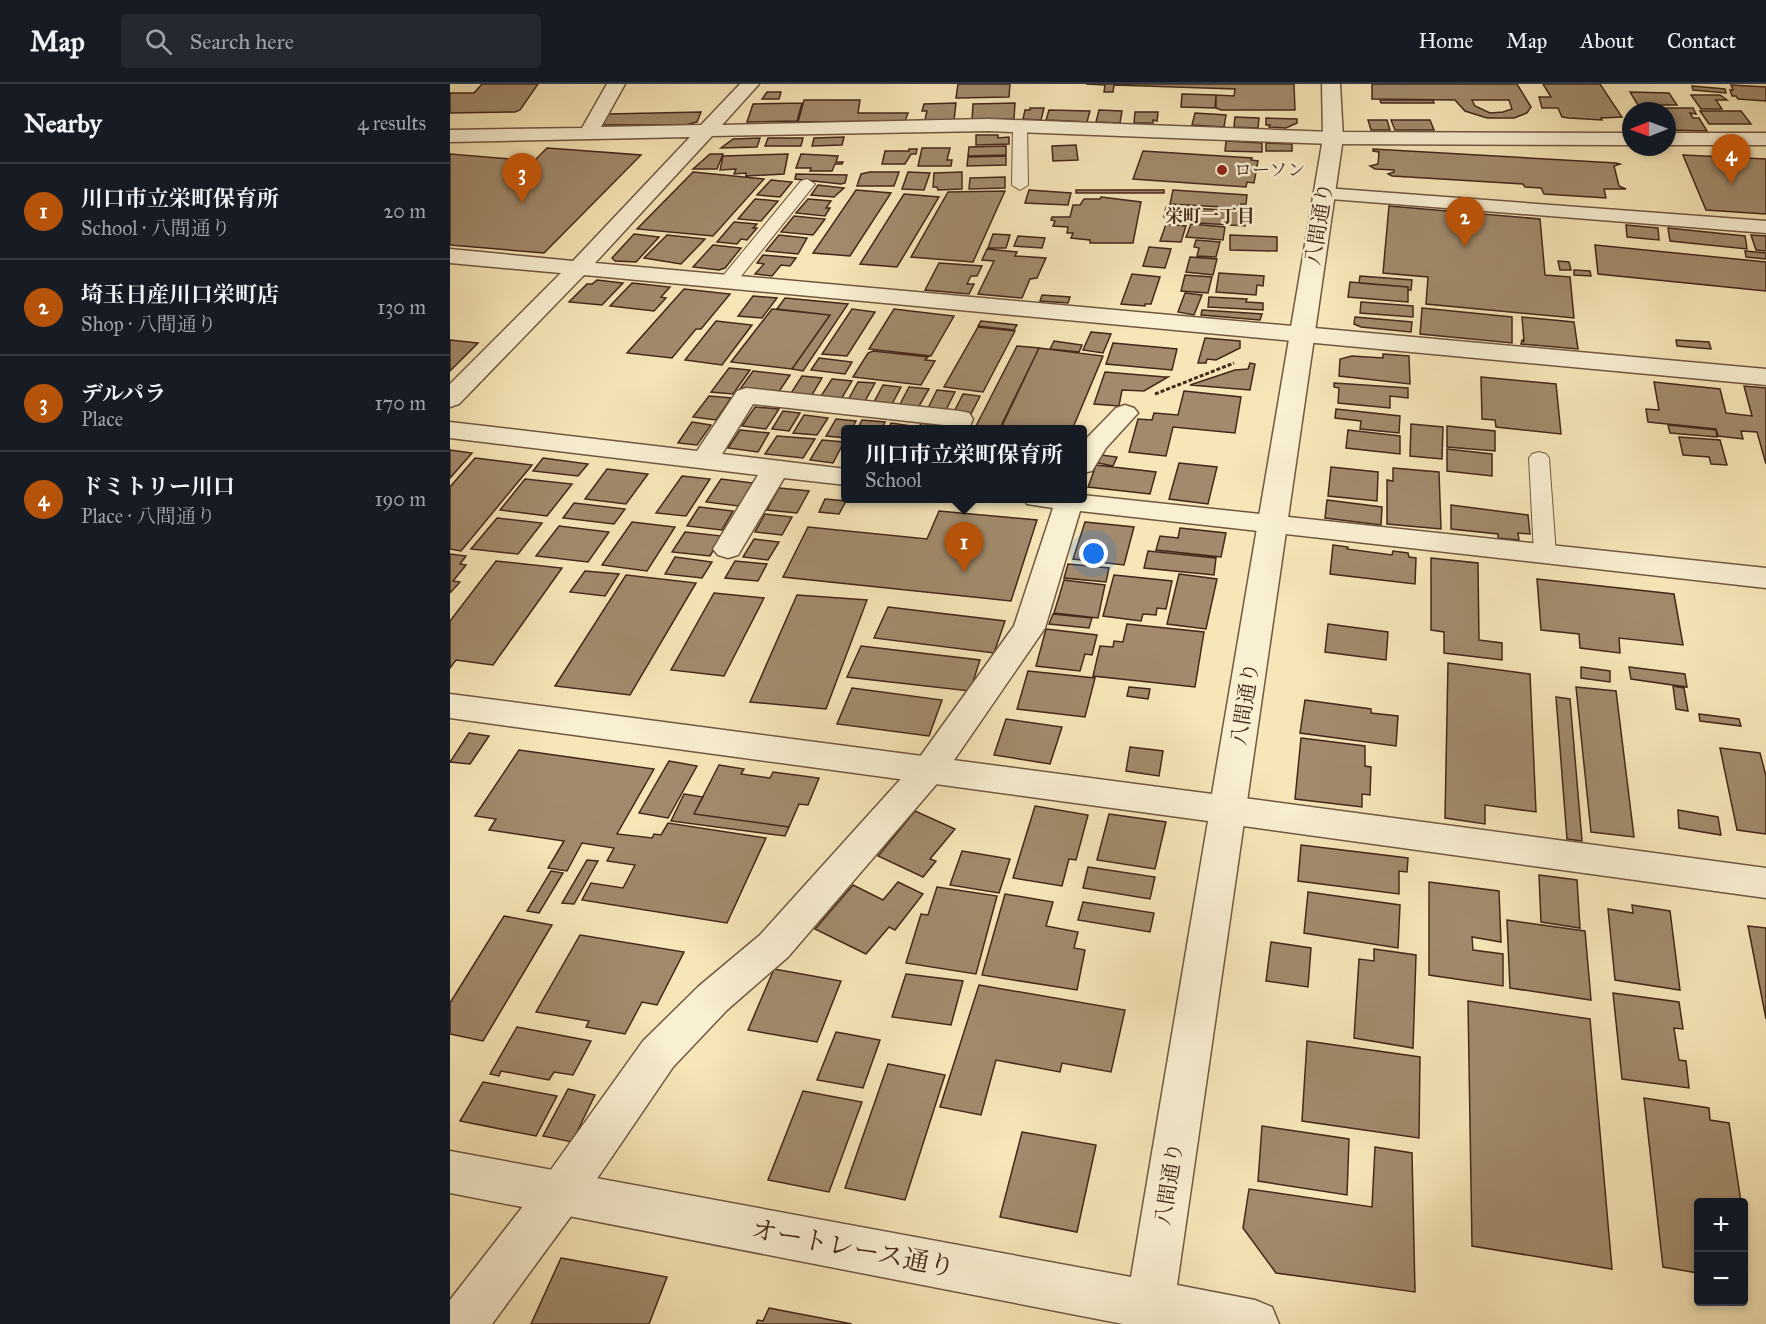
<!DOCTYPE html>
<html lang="en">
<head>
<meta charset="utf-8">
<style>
  body { margin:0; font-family:"IM FELL Great Primer","Noto Serif JP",serif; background:#242831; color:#f1f3f6 }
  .controls { position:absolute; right:18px; bottom:18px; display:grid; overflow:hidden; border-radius:6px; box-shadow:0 3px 9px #0003 }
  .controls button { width:54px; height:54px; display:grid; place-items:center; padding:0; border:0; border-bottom:2px solid #363941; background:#171b24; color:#f1f3f6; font:30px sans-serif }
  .compass { position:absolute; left:1172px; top:18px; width:54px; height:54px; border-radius:50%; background:#171b24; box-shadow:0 3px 9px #0003; rotate:269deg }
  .you { position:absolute; left:644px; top:470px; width:21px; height:21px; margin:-15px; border:4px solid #fff; border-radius:50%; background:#1a73e8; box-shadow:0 0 0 9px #1a73e833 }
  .badge { display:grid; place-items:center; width:39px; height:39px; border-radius:50%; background:#b45309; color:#fff; font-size:20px; font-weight:700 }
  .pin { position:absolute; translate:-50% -50px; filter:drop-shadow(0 2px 3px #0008) }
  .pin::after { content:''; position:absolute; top:32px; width:21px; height:18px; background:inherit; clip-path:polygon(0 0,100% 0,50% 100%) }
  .popup { position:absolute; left:391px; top:341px; width:246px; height:78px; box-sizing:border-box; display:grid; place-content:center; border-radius:6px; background:#171b24; filter:drop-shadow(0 2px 4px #0005); font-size:20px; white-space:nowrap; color:#9ea1a6 }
  .popup b { font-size:22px; color:#f1f3f6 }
  .popup::after { content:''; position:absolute; left:50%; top:100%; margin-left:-12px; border:12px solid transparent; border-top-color:#171b24 }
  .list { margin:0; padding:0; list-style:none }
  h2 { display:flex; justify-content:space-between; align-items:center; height:78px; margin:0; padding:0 24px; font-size:26px }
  h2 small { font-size:20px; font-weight:400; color:#9ea1a6 }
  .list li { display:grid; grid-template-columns:39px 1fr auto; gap:18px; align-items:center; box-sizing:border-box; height:96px; padding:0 24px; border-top:2px solid #363941 }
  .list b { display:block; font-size:22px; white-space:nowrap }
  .list p { margin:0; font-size:20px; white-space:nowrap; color:#9ea1a6 }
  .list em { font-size:20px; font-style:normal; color:#9ea1a6 }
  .icon { flex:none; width:33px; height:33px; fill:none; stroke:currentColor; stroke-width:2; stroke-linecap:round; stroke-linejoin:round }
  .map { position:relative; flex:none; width:1316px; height:1240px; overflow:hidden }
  header { display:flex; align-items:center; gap:36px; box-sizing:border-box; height:84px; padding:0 30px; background:#171b24; border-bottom:2px solid #363941 }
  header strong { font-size:28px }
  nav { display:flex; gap:33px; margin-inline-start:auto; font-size:21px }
  .search { width:420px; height:54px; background:#242831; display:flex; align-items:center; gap:15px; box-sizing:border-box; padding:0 21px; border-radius:6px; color:#9ea1a6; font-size:22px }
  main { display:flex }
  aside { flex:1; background:#171b24 }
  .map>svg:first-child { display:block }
</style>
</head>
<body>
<header>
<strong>Map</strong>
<div class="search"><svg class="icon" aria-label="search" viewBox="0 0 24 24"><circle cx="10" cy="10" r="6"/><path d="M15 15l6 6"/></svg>Search here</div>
<nav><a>Home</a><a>Map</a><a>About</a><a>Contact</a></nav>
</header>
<main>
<aside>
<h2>Nearby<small>4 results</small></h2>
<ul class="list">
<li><span class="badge">1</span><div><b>川口市立栄町保育所</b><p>School · 八間通り</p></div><em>20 m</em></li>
<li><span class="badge">2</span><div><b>埼玉日産川口栄町店</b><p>Shop · 八間通り</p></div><em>130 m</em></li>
<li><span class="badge">3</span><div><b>デルパラ</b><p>Place</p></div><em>170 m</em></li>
<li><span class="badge">4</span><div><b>ドミトリー川口</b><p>Place · 八間通り</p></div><em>190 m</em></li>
</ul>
</aside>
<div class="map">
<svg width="1316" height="1240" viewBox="0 0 1316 1240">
  <rect width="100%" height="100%" fill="#f6e6b8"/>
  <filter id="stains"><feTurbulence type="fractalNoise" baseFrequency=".00333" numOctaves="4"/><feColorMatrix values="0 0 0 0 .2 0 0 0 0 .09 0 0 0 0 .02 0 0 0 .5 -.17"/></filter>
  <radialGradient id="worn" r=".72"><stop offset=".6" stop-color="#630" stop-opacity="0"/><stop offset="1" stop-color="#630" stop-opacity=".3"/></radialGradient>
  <path fill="#a18b6c" stroke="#442819" stroke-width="1.5" fill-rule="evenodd" d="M32 0H88L70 26 65 28 0 29V9H24Z
    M508 0H560L559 13 506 14Z
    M636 0H844L845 26H771L766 24V11L784 12 785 5 664 1 663 8H654L655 1Z
    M922 0H1067L1081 23 1077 29 1064 34H1037L1015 27 1005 16 922 15ZM1022 16H1059L1062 25 1053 28 1040 29 1025 22Z
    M1093 0H1150L1172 33 1151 34 1152 36 1119 34 1112 33 1108 24H1092L1089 13H1101Z
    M1281 1 1316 3V17L1288 15 1286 12H1282L1280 6H1283Z
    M1242 2 1275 5 1276 9 1243 6Z
    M317 8H331L329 15H312Z
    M1180 8 1219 9 1227 21H1188Z
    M732 10 766 11 765 24 731 23Z
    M1241 11H1270L1277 16H1266L1272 25H1251Z
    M354 16H410L408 29H458L455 37 348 38Z
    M930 16H983L984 19H931Z
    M352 19 347 37 297 38 303 20Z
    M506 19 504 36H475L477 27H472L474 20Z
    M565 19 564 35 522 36 523 20Z
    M580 24H594L591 36 573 35 575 26H580Z
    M1198 24H1243L1246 30 1240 29 1243 34H1249L1257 47 1217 46V27H1200Z
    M599 26 640 27 637 38 596 36Z
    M649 26 672 27 670 39 646 38Z
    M1250 27H1291L1301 40H1259Z
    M251 28 247 38 235 41H151L157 30Z
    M685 28H708L707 37 703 36V39H684Z
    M745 29 776 31 774 43 742 41Z
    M785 33 809 34 808 44 784 43Z
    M816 34 847 35V39L836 44 819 43 820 41H816Z
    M918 36H937L940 46H921Z
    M941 36H980L984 46H945Z
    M526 51H548V54L559 53V60L526 61Z
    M394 53 392 61 362 62 364 54Z
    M310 54 307 63 271 64 283 55Z
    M318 54H353L351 62H315Z
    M776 57 812 59V68L775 67Z
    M816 59 842 60V67H816Z
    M626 61 628 76 603 77 602 62Z
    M556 62V71L518 72 519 63Z
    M97 64 191 71 94 169 0 161V70L84 77Z
    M472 64H500L497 76H502L501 82H468Z
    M459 65H467L466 70H461L455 80H432L435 67H459Z
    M923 65 1166 79 1170 80 1164 82 1169 102 1176 105H1154L1156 114 1094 110 1091 104 1075 103 1073 100 942 92 938 90 944 88V86L925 85 920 82 928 80 929 68 923 67Z
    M693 67 802 74 801 76 808 77 804 99 797 98 796 103 683 95Z
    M260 70H273L267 85H243Z
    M338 70 334 90 296 92V89L284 90 286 85 270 86 273 72Z
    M351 70 388 72 386 78H393L392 80H385L382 87H360L361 84H346Z
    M1233 71 1316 75V130L1256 126Z
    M556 72V81L517 82 518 73Z
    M243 88 314 95 263 152 187 145Z
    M420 88H449L444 102H407L411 90Z
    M458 88 480 89 474 106 452 105Z
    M512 88V105L488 106 487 103H483L484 89Z
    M346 90 397 91 395 99 391 100 345 95Z
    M555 93V104L519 105 520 94Z
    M321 96 342 98 330 113 307 111Z
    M368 101 394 104 384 113 361 111Z
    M406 106 441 109 400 172 363 169Z
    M579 106 621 109 618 121 575 119Z
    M626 106H714V109H626Z
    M723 106 797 111 796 120H791L790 124 720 120Z
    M555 107 523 178 461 173 498 108Z
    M454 110 489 113 447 183 410 180Z
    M651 113 691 118 683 159H640V156L621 154 623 149H617L618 143 603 142 605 137 601 136 602 133H620L623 121H630L634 115H650Z
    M305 115 328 117 311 137 288 135Z
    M358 115 381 117 376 124H380L375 132 346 129Z
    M939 122 1090 135 1095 191 1120 193 1124 234 976 220 978 193 933 189Z
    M716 123 796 127 795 142 718 137 720 133H714Z
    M344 132 375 135 363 151 331 148Z
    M284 138 307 140 303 144H307L297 156 291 155 287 160 267 158Z
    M716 140 736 142 731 158 710 157Z
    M741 140 775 143 773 156 736 153Z
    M1176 141 1208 144 1209 156 1177 153Z
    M1218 144 1295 152 1297 165 1220 157Z
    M184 150 209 153 186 178 165 177 162 174Z
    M543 150 560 151 556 164H538Z
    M217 151 255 155 231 180 194 174Z
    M329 151 357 154 348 170 316 167Z
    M780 151 827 153V167L780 166Z
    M1301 151 1316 152V167L1306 166Z
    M568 152 595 154 592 164 564 162Z
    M746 156 770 158 766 173 747 172 749 164 744 163Z
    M263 161 291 164 275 184 269 186 243 183Z
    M1145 161 1316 178V207L1148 190Z
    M699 163 721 165 715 184 693 182Z
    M537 165 567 168 565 172 596 174 587 194 580 195 572 214 528 210 544 177 532 176Z
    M1295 167 1316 169V175L1296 173Z
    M313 171 346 174 340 182 331 181 322 192 305 190 314 180 307 179Z
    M740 173 767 175 763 191 736 188Z
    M1108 177 1119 178 1121 186H1110Z
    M489 179 532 182 527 192H521L517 200H524L519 210 475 206Z
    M1124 186 1140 187 1141 192 1124 191Z
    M769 189 814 192 813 202 807 201 806 211 766 208Z
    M682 190 710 193 701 220H695V222L671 220Z
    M735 191 762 193 758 209 731 207Z
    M910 192 962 196 961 206H958V203L909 199Z
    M147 196 173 199 152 221 119 218 137 200H142Z
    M900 198 958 203V218L898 213Z
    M182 199 220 203 211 213 216 214 204 227 160 222Z
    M234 205 280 210 251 245H246L222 274 177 269Z
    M735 209 752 211 744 231 728 228Z
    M592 211 620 213 618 219 590 217Z
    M303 212 327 214 312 234 288 232Z
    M759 213 797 215 796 218 813 219V226L758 223Z
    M335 214 398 220 353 287 342 285 380 231 327 225Z
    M911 218 963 222V233L910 229Z
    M972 224 1062 233V259L970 250Z
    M322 225 380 231 342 285 281 278Z
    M402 225 425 228 397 272 372 270Z
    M444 225 504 232 481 272 419 265Z
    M752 226 812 230 810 236 751 231Z
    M905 233 962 238 961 248 911 243 904 240Z
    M1072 233 1124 238 1128 265 1071 260 1072 256 1074 257Z
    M266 237 302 241 272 281 235 276Z
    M531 237 567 241 564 246 528 242Z
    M528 243 565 247 533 308 494 303Z
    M641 248 661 250 653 269 633 266Z
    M755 254 790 257V264L766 276 757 275 756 279H748Z
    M0 256 28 259 0 287Z
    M1226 256 1259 258 1261 265 1227 262Z
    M604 257 632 261 629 268 600 265Z
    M663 259 727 265 722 286 656 280Z
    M567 262 589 264 549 346H524Z
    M589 264 653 272 622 346H550Z
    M423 267 478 273 475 276 485 277 471 301 403 293 418 269Z
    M933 270 959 272 960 300 889 292 890 275 902 272 933 274Z
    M369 274 402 278 395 290 361 286Z
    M800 279 805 280 800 306 740 301 785 286 798 285Z
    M279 284 300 286 283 310 261 308Z
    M303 287 340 291 328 309 290 305Z
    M655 288 715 293H718L694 307 672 306 669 322 644 320Z
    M352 292 372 294 362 311 341 309Z
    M1031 293 1106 300 1111 350 1046 343 1045 336 1032 335Z
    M382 295 402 297 390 317 369 315Z
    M408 298 425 299 415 317 398 316Z
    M1204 298 1270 305 1276 329 1302 332 1294 302 1316 304V380L1307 348 1291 347 1293 355 1268 352 1266 345 1198 338 1196 325 1209 326Z
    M884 299 958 304V314L940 312V324L888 319 889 304 884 303Z
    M433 301 451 303 442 320 424 318Z
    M459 303 479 305 468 324 449 322Z
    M487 306 505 308 495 328 477 326Z
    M734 307 791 313 785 349 723 343 716 372 679 368 688 335 702 336 704 329 728 331Z
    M513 310 530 312 521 330 504 328Z
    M259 312 281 314 266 336 243 333Z
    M305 323 329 325 316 345 292 342Z
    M886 325 950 332 949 349 910 345 911 337 885 334Z
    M333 327 350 329 339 347 322 345Z
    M354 331 378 334 367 351 343 349Z
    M386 335 406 337 401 346H396V354L376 352Z
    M412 336 435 338 431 346H407Z
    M242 338 261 341 247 361 228 359Z
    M441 339 462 342 461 346H438Z
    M471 339 497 342 495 346H468Z
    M961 340 993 343 992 375 960 372Z
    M1218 341 1266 346 1267 353 1220 349Z
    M997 342 1045 347V367L997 363Z
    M290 346 319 349 308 368 278 364Z
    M898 346 950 352V370L896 364Z
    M327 352 365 355 353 374 315 370Z
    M1229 353 1270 356 1277 381 1261 380 1259 373 1233 371Z
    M372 356 394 358 383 379 360 376Z
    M997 365 1042 370V392L997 387Z
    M0 366 22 369 0 394Z
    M651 371 667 373 663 382 648 379Z
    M25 374 82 381 11 467 0 465V403Z
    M93 374 138 380 128 392 83 387Z
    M729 379 767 383 758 420 719 415Z
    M646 381 706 388 700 410 638 403Z
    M881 383 928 388 927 417 878 412Z
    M943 384 989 388 991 445 937 440V396L943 397Z
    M157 385 198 390 176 420 135 415Z
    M232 392 260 395 236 432 206 429Z
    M75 395 122 400 97 432 50 426Z
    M271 395 303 399 289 422 256 418Z
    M329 404 359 407 347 429 317 426Z
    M375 415 396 417 389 430 369 428Z
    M877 416 932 423 931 441 875 434Z
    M124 419 175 425 164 440 113 434Z
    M1001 421 1078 431 1080 450 1068 449 1069 456 1048 454V450L1001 445Z
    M249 423 283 427 272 446 237 442Z
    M489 427 587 436 561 517 333 493 358 443 477 455Z
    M315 430 342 433 332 451 305 448Z
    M47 434 92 439 68 470 21 465Z
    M182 438 225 443 197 487 152 481Z
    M635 438 684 443 674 481 623 475Z
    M109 442 159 448 138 478 86 472Z
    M730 444 776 449 771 473 706 466 710 452 728 454Z
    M235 448 272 452 260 472 222 468Z
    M304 455 329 458 318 476 293 473Z
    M883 461 898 463 897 465 942 471 943 467 958 469 959 473 966 474 965 500 880 490Z
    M698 467 766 474 764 491 694 484Z
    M0 470 16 472 10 480 16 481 3 497 10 498 0 509Z
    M225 473 262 478 252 494 215 490Z
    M981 474 1028 479 1029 556 1052 559V576L994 569V548L981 546Z
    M46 477 112 484 43 581 6 576 0 584V537Z
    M285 477 317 480 308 497 275 494Z
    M618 480 659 484 656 498 614 494Z
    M135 487 169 490 155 512 120 508Z
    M729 490 767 495 756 545 717 540Z
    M176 491 246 499 180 611 105 602Z
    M664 491 722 497 716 525 707 524 706 531 693 530 691 537 653 532Z
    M1087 495 1224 510 1233 561 1169 554 1170 569 1130 564 1129 550 1091 546Z
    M614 496 655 501 648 534 604 529Z
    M264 509 314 514 274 592 221 586Z
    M347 511 417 516 376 625 300 618Z
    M438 523 555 537 544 569 424 554Z
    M603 530 642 534 639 544 599 540Z
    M677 540 754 548 745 603 643 592 650 562 663 563 664 557 673 558Z
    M878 540 938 548 936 576 875 568Z
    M596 545 647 551 642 571 635 570 630 587 586 582Z
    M411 562 530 576 520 607 397 593Z
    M998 579 1080 590 1086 728 1035 721V740L995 734Z
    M1131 583 1160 587V598L1131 594Z
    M1179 583 1235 590 1237 603 1181 595Z
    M578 587 645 594 635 633 567 625Z
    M1223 602 1234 604 1238 627 1226 625Z
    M679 603 700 605 698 615 677 612Z
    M1126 603 1166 607 1184 753 1141 748Z
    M402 604 492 616 479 652 387 640Z
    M1106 613 1120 615 1132 757 1117 755Z
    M855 616 921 625V629L948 632 946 662 850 649Z
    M1249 630 1289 635 1291 642 1250 637Z
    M556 635 612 643 600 680 544 671Z
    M19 649 39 652 20 680 0 678Z
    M851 654 915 662V682L921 683 920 711 912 710V723L845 715Z
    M680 663 713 667 709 692 676 687Z
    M1270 664 1310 669 1316 692V750L1287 746Z
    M69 666 204 685 167 750 202 754 204 750 211 751 218 739 316 754 277 839 132 816 141 799 173 804 185 781 157 777 164 764 132 759 117 787 98 784 114 757 39 746 46 735 25 732Z
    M219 677 247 682 218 734 189 729Z
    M269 681 294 685 291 690 320 694 323 688 369 694 358 721 349 720 339 743 244 730Z
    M234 710 253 713 244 730 339 743 335 752 221 737Z
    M585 722 638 731 626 776 619 775 612 802 563 794Z
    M1228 726 1268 733 1271 751 1229 744Z
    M465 727 505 745 480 775 486 777 473 793 428 772Z
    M659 730 716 738 705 785 647 776Z
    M851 761 958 774 957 788 949 787V810L848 797Z
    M512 767 560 775 549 809 500 801Z
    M137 776 148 777 124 820 112 819Z
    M638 783 705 793 700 815 633 804Z
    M101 787 113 789 89 829 77 827Z
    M1089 791 1127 796 1130 844 1091 838Z
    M448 798 473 810 445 846 439 843 416 870 365 845 403 801 433 816Z
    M979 798 1049 807 1051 858 1022 853 1023 866 1053 870V902L979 891Z
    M487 803 547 812 526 890 456 879 471 830 478 831Z
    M858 808 950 821 948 864 854 849Z
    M555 810 603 818 596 842 628 848 624 864 635 866 627 906 532 891Z
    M633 818 704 829 700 848 628 836Z
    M1182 821 1220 827 1230 906 1165 896 1158 825 1183 829Z
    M54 832 102 841 33 957 0 950V919Z
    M1057 836 1135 847 1141 916 1060 904Z
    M1298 842 1316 844V935Z
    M130 851 234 868 207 921 192 918 175 950 136 943 139 937 86 928Z
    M821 858 861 864 858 903 816 897Z
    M924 865 966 871 963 964 904 954 909 875 924 877Z
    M324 885 391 897 367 958 298 946Z
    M456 890 513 897 501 941 442 933Z
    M529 901 675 926 661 988 612 979 610 988 546 976 531 1031 490 1023Z
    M1163 909 1229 918 1233 945 1224 944 1229 976 1236 977 1239 1004 1172 995Z
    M1018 917 1140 935 1162 1185 1022 1162Z
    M67 943 141 957 123 991 104 988 99 996 51 987 49 992 40 990Z
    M386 948 430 956 413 1004 367 996Z
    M857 957 970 973 969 1054 852 1037Z
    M438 980 495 991 455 1116 395 1104Z
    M33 998 107 1012 86 1052 10 1037Z
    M118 1005 145 1011 122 1058 93 1052Z
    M353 1007 412 1018 379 1108 318 1096Z
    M1194 1014 1259 1024 1260 1036 1279 1039 1291 1118H1248V1189L1213 1183Z
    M812 1042 899 1055 897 1111 808 1097Z
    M572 1048 646 1061 627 1148 550 1133Z
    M925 1063 962 1069 965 1208 826 1189 793 1144 799 1105 922 1123Z
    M111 1174 217 1193 199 1240H81Z
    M319 1224 402 1240H306L308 1236 313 1237Z"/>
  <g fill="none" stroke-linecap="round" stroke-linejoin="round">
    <defs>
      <path id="service" d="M570 38 577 42 578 101 570 106 562 101 563 42Z
        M357 95 365 100 284 201H272L269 197 272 193 351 97Z
        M1089 368 1096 370 1099 374 1106 470 1103 475 1095 477 1087 475 1084 470 1079 374 1082 370Z"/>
      <path id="minor" d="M157 0H175L151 43 251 41 290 0H309L272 41 538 35 883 48 1181 49V61L883 60 538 47 262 52 145 179 1316 285V301L134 191 9 320 0 323V300L111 189 0 179V165L123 177 240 53 0 58V46L132 44Z
        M1217 49H1316V61H1217Z
        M875 104 1316 137V149L868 114 865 110 868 106Z
        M296 304 510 327 519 329 523 335 518 346H492L494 341 303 320 272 370 396 385V401L334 394 288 471 278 474 268 471 263 465 308 391 0 354V338L247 367 287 307Z
        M675 321 684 324 688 329 656 364 642 387 632 389V359L666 324Z
        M632 411 1316 484V504L630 427 595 544 491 695 338 873 277 926 223 983 127 1124 42 1240H0V1216L95 1094 193 957 249 902 310 851 467 677 564 542 603 424 577 420 573 414H632Z
        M779 712 1316 784V814L779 740 766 736 761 726 766 716Z"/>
      <path id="tertiary" d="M872 0H890L893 54 727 1201 805 1216 822 1223 829 1240H673L0 1109V1067L681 1193 758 737 0 634V610L762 710 873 54Z"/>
    </defs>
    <use href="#service" stroke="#705841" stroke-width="2"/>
    <use href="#minor" stroke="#705841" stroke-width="3"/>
    <use href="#tertiary" stroke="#705841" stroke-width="3"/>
    <path stroke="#442819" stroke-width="3" stroke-dasharray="4 2" stroke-linecap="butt" d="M705 310 784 279"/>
    <use href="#service" fill="#f9efd1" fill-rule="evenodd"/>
    <use href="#minor" fill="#f9efd1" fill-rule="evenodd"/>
    <use href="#tertiary" fill="#f9efd1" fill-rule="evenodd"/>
  </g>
  <circle fill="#8f2418" stroke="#f9efd1" stroke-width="2" cx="772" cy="86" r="6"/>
  <g text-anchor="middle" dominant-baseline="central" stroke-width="5" stroke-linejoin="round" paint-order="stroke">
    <g font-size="18" fill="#442819" stroke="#f9efd1" text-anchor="start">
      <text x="784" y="86">ローソン</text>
    </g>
    <g font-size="18" font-weight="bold" fill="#442819" stroke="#f9efd1">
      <text x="760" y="132">栄町一丁目</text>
    </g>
    <g font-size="21" fill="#442819" stroke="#f9efd1">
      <text transform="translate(869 140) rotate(-81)">八間通り</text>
      <text transform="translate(795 620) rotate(-81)">八間通り</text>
      <text transform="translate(719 1100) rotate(-81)">八間通り</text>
    </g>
    <g font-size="26" fill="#442819" stroke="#f9efd1">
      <text transform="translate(403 1164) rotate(11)">オートレース通り</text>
    </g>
  </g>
  <rect width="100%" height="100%" filter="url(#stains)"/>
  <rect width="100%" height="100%" fill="url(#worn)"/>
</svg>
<div class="controls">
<button>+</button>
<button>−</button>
</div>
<svg class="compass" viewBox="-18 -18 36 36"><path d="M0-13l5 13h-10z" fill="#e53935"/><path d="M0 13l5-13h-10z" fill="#9ea1a6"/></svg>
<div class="you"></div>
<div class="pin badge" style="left:514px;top:488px">1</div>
<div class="popup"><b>川口市立栄町保育所</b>School</div>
<div class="pin badge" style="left:1015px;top:163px">2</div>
<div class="pin badge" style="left:72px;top:119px">3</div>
<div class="pin badge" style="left:1281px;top:100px">4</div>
</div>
</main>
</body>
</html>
